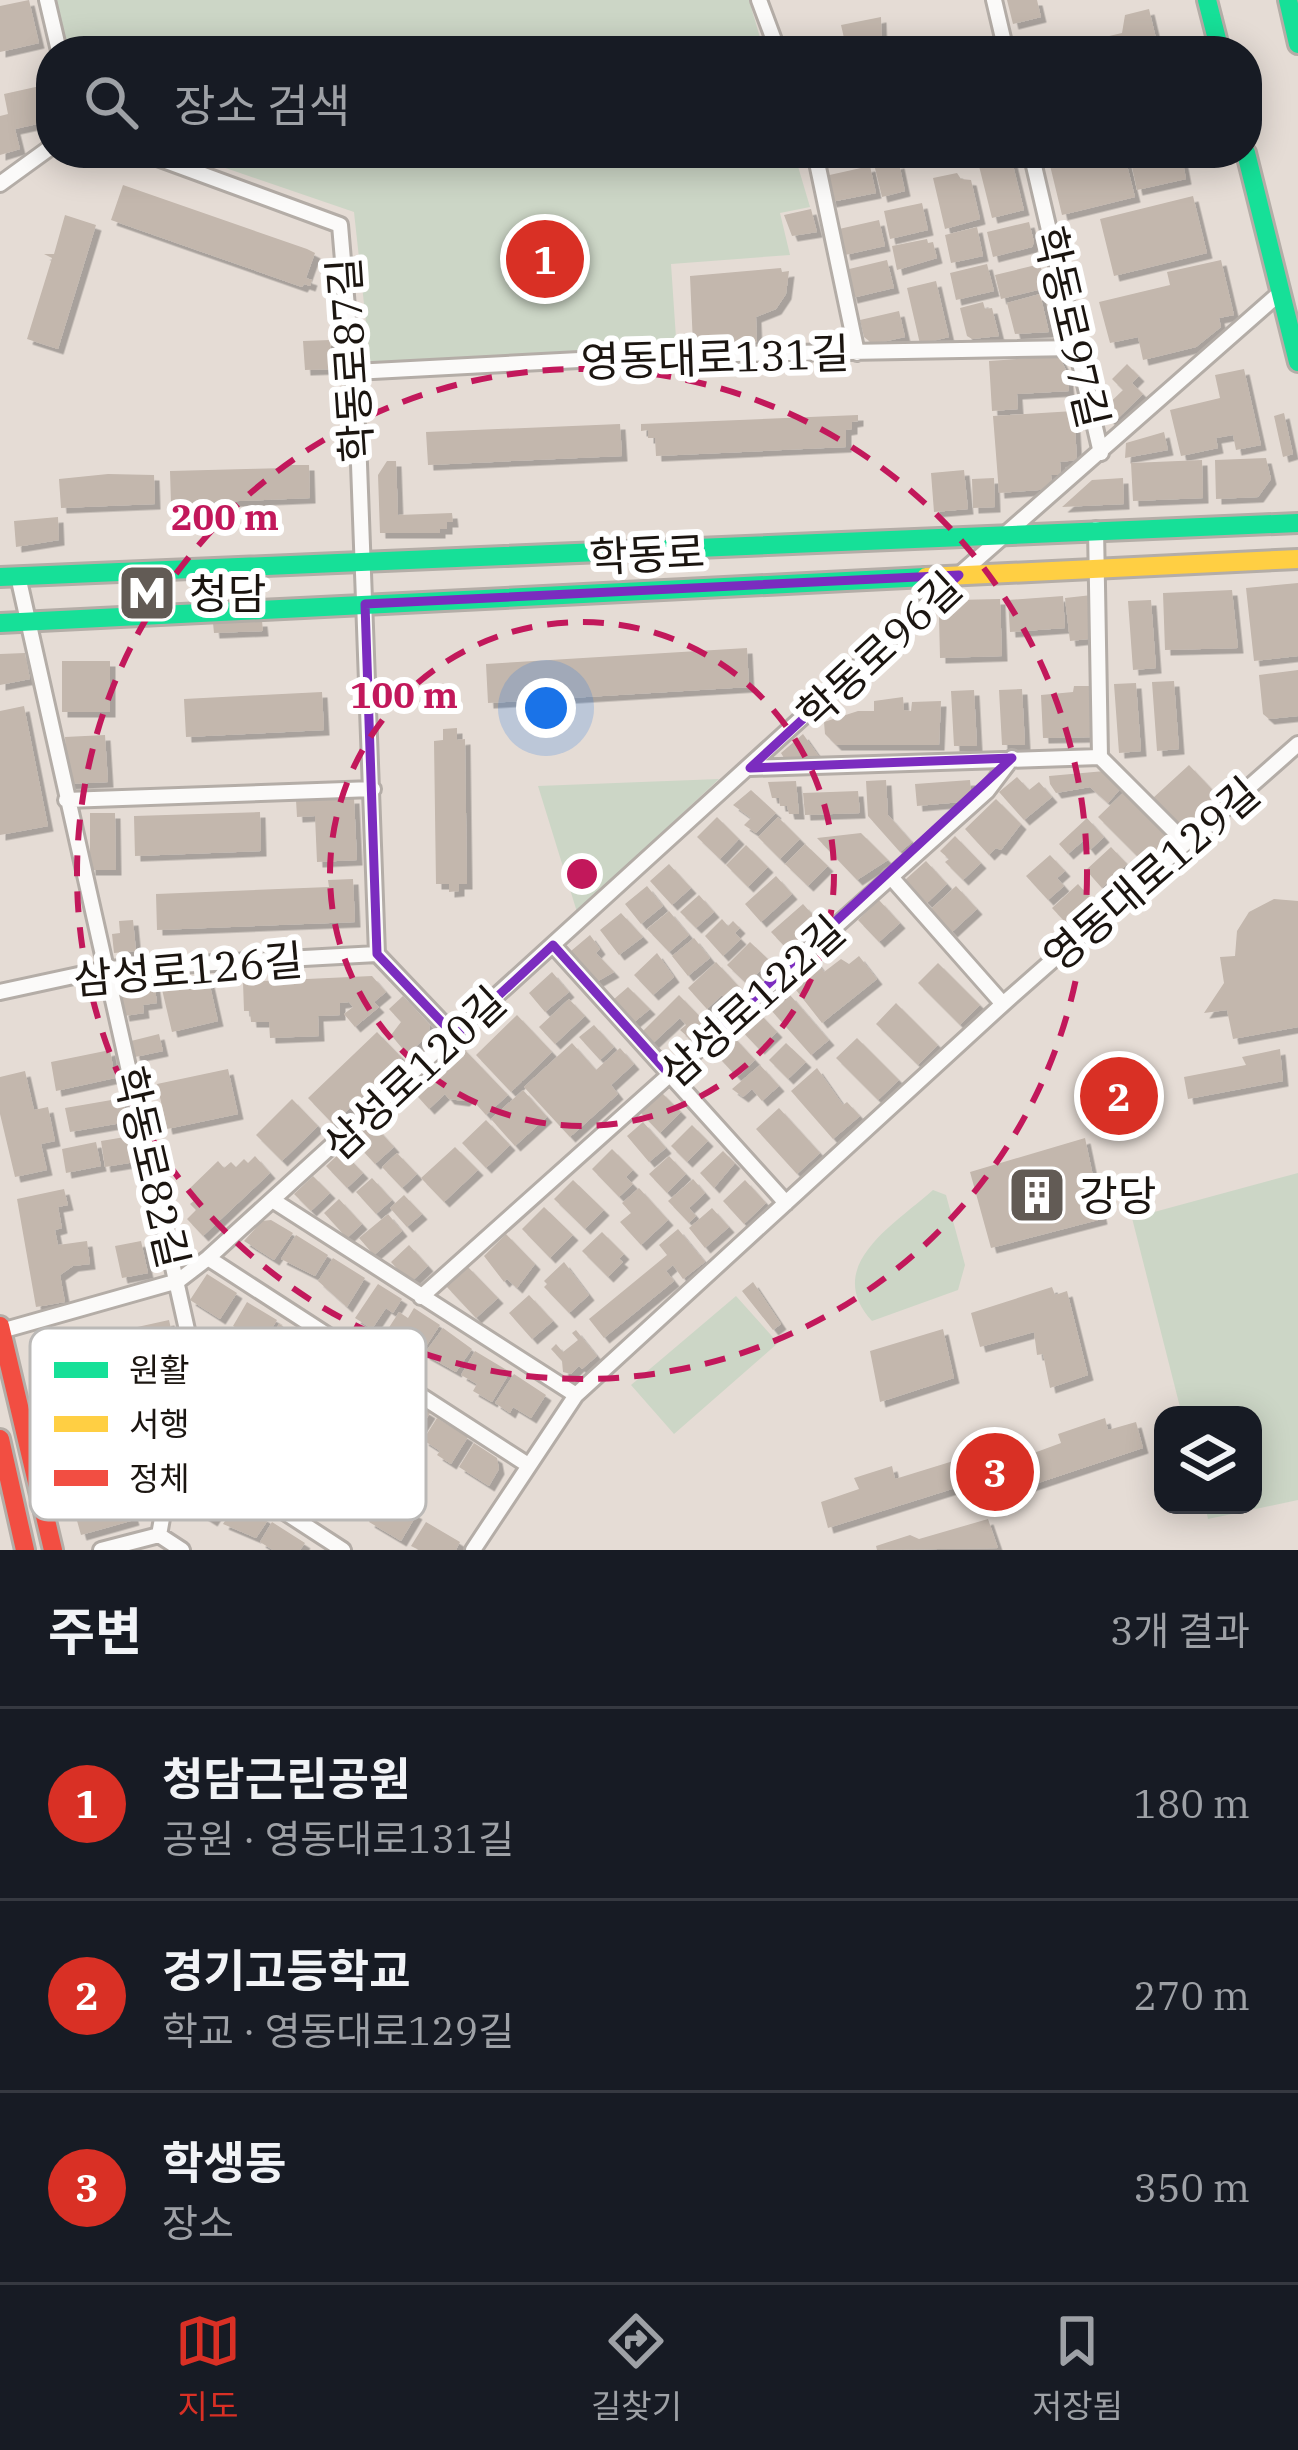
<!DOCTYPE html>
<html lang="ko">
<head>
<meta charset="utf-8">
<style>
  body { margin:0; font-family:"IBM Plex Serif","Noto Sans KR",serif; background:#20242c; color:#f1f3f6 }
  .controls { position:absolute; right:36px; bottom:36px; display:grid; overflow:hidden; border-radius:24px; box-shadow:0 6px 30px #0003 }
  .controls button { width:108px; height:108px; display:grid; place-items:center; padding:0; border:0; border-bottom:3px solid #363941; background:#171b24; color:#f1f3f6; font:60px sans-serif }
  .you { position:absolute; left:546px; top:708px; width:42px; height:42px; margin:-30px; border:9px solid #fff; border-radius:50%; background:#1a73e8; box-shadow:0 0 0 18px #1a73e833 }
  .badge { display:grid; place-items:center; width:78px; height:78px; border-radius:50%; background:#d93025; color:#fff; font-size:39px; font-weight:700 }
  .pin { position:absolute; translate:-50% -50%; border:6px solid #fff; box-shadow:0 3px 12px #0006 }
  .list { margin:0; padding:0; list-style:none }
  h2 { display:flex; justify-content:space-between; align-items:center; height:156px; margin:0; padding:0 48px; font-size:51px }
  h2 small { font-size:39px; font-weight:400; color:#9ea1a6 }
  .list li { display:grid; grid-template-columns:78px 1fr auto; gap:36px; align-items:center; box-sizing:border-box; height:192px; padding:0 48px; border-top:3px solid #363941 }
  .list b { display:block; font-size:45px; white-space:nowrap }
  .list p { margin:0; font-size:39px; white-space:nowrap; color:#9ea1a6 }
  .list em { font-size:39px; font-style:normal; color:#9ea1a6 }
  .icon { flex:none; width:66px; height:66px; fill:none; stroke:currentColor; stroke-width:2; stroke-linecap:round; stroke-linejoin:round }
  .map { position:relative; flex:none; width:1298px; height:1550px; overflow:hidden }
  .search { position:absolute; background:#171b24; box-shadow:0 6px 30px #0003; left:36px; right:36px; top:36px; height:132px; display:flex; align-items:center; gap:30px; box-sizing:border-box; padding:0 42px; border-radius:48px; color:#9ea1a6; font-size:45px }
  .sheet { height:732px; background:#171b24 }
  nav { display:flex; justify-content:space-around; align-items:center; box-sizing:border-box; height:168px; border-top:3px solid #363941; background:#171b24; font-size:33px; color:#9ea1a6 }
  nav a { display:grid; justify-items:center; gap:6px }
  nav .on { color:#d93025 }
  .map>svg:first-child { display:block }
</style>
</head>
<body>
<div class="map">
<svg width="1298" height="1550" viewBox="0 0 1298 1550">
  <defs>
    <filter id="shadow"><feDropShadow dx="5.5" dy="5.5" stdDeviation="0" flood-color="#0004"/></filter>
  </defs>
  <rect width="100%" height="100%" fill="#e5dcd5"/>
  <path fill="#ccd6c6" d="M53 0H749L764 51H64Z
    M182 153H794L810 207 780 213 790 255 671 264 677 353 371 368 354 212Z
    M719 779 577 912 538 786Z
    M1298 1173V1500L1208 1519 1205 1505H1253V1415H1182L1132 1218Z
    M933 1190 946 1195 965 1265 958 1290 872 1321C822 1266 894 1225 933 1190Z
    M736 1296 778 1343 674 1434 631 1385Z"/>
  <path fill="#c3b7ad" filter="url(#shadow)" d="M29 0 39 43 0 52V6Z
    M1007 0H1037L1041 17 1013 24Z
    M1149 9 1159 51H1094L1092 40 1122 33 1125 15Z
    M881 17 882 51H847L841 25Z
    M49 84 51 121 15 129 20 149 0 155V116L8 114 4 94Z
    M1047 153H1124L1135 197 1062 215Z
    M1129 153H1175L1183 163 1186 179 1137 190Z
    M982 157H1011L1024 210 992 218 978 162Z
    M899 163 905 191 882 197 875 168Z
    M870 166 876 193 831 202 825 176Z
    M957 173 961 179 971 180 980 219 945 229 933 178Z
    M123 185 307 249 315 253 306 278 312 280 310 286 304 284 302 287 111 220Z
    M1193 196 1207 253 1114 276 1100 219Z
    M922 203 928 230 890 239 884 211Z
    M811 209 817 232 792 236 784 215Z
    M65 215 96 225 58 349 27 339 52 258 44 254H54Z
    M879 220 885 246 845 255 839 229Z
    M1029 222 1034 242 1032 247 993 257 987 232Z
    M977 227 983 256 951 263 945 235Z
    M927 239 928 243 933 242 937 258 897 270 892 246Z
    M887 260 894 288 852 298 845 270Z
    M1221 260 1234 315 1219 318 1221 327 1196 347 1143 360 1138 337 1110 343 1099 302 1170 285 1167 272Z
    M987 264 994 291 956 300 950 273Z
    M1040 264 1046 288 1001 299 995 275Z
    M781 268 782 272 789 271 786 294 776 309 756 317 757 342 693 345 690 276Z
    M936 281 949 337 920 344 907 288Z
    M1040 294 1049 332 1015 334 1007 303Z
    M983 302 985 309 992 308 999 336 972 339 967 336 960 308Z
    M899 311 905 337 873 344 864 337 860 320Z
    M330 340 332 369 305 370 303 341Z
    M1059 356 1067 372 1069 391 1017 394 1018 409 992 411 989 361Z
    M1127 364 1139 376 1132 383 1143 394 1113 423 1101 411 1123 390 1112 379Z
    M1244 369 1261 445 1236 450 1233 435 1216 438 1218 448 1181 456 1170 410 1220 398 1215 375Z
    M1074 411 1077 460 1060 462 1061 475H1051L1052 489 999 493 993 416Z
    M1284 413 1293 454 1283 457 1274 416Z
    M858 415V421L852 422V429L846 430V447L656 456 655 438H648V430L641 431V424Z
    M620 424 622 456 428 465 426 432Z
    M1164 432 1168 450 1125 458 1126 443Z
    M1266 458 1271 479 1258 497 1216 499 1215 460Z
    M1202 460 1203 498 1133 501 1131 463Z
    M387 461H396L398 515 452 513 453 522H447V529H440V533H380L378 475Z
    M285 465H309L310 498 171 504 170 471 286 468Z
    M964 470 968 509 934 512 931 473Z
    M108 474 154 475 155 504 61 508 59 479Z
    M994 478 995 507 973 508 972 479Z
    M1123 478 1124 504 1062 507 1092 480Z
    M58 517 59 540 16 547 14 521Z
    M1298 583V656L1254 661 1246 588Z
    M1232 590 1238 648 1165 650 1163 593Z
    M1092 595 1097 638 1070 641 1065 598Z
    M1063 596 1065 628 1010 632 1008 600Z
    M1000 599 1002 656 940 658 939 617 956 600Z
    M1151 600 1156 668 1133 670 1128 601Z
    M262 621 263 631 214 633 213 623Z
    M747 648 749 687 488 703 486 664Z
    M25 653 30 679 0 685V654Z
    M62 661H110V712H62Z
    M1298 670V716L1269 719 1263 714 1259 675Z
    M1174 681 1179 749 1157 751 1152 682Z
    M1136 683 1141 751 1119 753 1114 684Z
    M1074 686H1093V737L1043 738 1041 695 1073 692Z
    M1022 689 1025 745H1002L999 690Z
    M974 690 977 746H954L951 691Z
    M322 692 324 730 186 737 184 699Z
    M903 697 904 710 911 711 912 702 941 701 939 745H836L825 734 824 722 858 711H874V701Z
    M24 706 48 826 0 835V711Z
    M457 728V740L465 739 467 884H459V891L449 892V884H436L434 741 443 740V729Z
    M803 734 820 758 787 763 781 753Z
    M105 735 108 782 68 784 65 737Z
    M1189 765 1221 799 1192 825H1177L1153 798Z
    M1105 771 1122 787 1108 803 1090 787 1056 793 1050 784 1049 776Z
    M1017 777 1029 790 1039 782 1052 797 1024 820 999 792Z
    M886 780 888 815 912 842 900 852 868 816 866 781Z
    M970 780 972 801 917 806 915 784Z
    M796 781 799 814H789L787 806H780L779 798H772L768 782Z
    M751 790 776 813 756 833 744 825 751 818 733 805Z
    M1126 790 1166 830 1167 845 1146 865 1098 817Z
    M858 791 860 813 805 815 803 793Z
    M354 798 357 860 317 862 315 816 297 817 296 800Z
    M996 799 1021 824 1001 850 996 848 989 855 965 829Z
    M260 812 261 851 135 856 134 816Z
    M90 813H115L116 870H90Z
    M717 817 739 839 720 859 697 837Z
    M778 817 800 839 780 859 758 837Z
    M1087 818 1104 837 1090 850 1083 841 1068 854 1059 844Z
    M861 833 888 860 857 880 817 838Z
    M955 836 981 863 963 880 945 862 949 859 940 851Z
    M805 844 828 866 808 886 785 864Z
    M746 845 768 867 748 887 726 865Z
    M1111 847 1127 864 1102 888 1086 870Z
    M1050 855 1065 871 1057 878 1064 886 1048 900 1026 876Z
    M926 861 947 884 927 903 905 880Z
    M669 864 691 888 672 905 650 881Z
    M776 876 792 894 761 922 745 904Z
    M353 879 355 922 157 930 156 894 329 887 328 880Z
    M1078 884 1094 902 1068 925 1052 908Z
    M647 886 663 906 641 924 625 904Z
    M956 886 977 909 952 932 931 909Z
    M699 895 714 912 696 928 680 912Z
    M1274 899 1298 901V1027L1233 1039 1227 1010 1204 1013 1224 983 1220 957 1235 956 1237 931 1249 912Z
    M879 900 900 923 879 942 858 920Z
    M803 904 819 922 788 950 771 932Z
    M669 911 689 935 669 952 647 929Z
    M621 913 643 937 619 955 600 930Z
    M722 919 728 926 733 921 740 928 735 933 741 939 723 956 705 936Z
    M133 920 136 951 114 953 112 934 120 933 119 921Z
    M590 935 600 949 596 953 614 972 591 985 569 959 571 951Z
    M694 938 710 958 688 976 672 956Z
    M750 942 770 961 747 984 727 965Z
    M657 953 674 977 653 995 634 975Z
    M859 956 877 979 822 1023 789 981 815 960 824 972 841 959 849 964Z
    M716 962 741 989 727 1001 722 995 707 1009 688 988Z
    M938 963 980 1005 960 1025 918 983Z
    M552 972 569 992 545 1012 529 993Z
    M372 976 386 992 374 1002 379 1007 355 1027 344 1014 353 1007 349 1002 340 1003V1015L318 1016 319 1036 270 1038 269 1022H251L250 1011H244L243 982Z
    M208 977 218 1021 172 1032 160 981 174 978 176 985Z
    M154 981 157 1003 143 1005 144 1013 124 1016 119 986Z
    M628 987 650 1009 632 1024 613 1000Z
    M679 995 707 1024 690 1039 680 1030 686 1025 680 1018 652 1044 641 1033Z
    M790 995 829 1040 811 1055 771 1010Z
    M403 996 430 1025 428 1036 407 1054 391 1035 401 1022 389 1009Z
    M569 999 585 1016 555 1044 539 1027Z
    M896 1003 938 1045 918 1065 876 1024Z
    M758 1012 777 1032 759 1049 740 1029Z
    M517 1015 552 1052 511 1092 476 1055Z
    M594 1025 614 1047 600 1060 579 1037Z
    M377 1032 402 1058 333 1124 308 1098Z
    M729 1032 755 1060 737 1077 711 1049Z
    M159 1034 163 1051 135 1057 131 1041Z
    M857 1038 899 1080 878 1100 836 1058Z
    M572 1043 596 1070 620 1048 634 1064 611 1085 618 1094 570 1137 524 1087Z
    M786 1043 806 1062 788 1079 769 1060Z
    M459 1044 508 1095 486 1115 469 1096 464 1101 449 1099 445 1094 429 1109 411 1089Z
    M1280 1049 1283 1081 1188 1099 1184 1077 1246 1065 1242 1057Z
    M110 1050 115 1078 56 1091 51 1062Z
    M760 1065 779 1086 762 1101 752 1089 743 1097 732 1089Z
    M817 1068 843 1105 847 1102 860 1116 833 1139 791 1091Z
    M228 1069 238 1114 167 1129 157 1084Z
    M25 1071 34 1110 48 1107 55 1141 41 1144 47 1170 15 1177 0 1114V1077Z
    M523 1090 547 1117 515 1146 491 1119Z
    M660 1091 681 1112 660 1133 640 1112Z
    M123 1098 127 1122 70 1132 65 1108Z
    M292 1099 318 1126 282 1161 256 1135Z
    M779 1108 820 1153 797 1174 756 1129Z
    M486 1120 510 1145 486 1168 462 1143Z
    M643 1122 666 1148 649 1162 627 1136Z
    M372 1123 394 1147 375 1164 353 1140Z
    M692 1125 708 1141 687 1162 671 1146Z
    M137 1135 141 1161 105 1167 101 1141Z
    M1085 1138 1102 1219 991 1248 970 1172Z
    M96 1142 101 1166 66 1173 62 1149Z
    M455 1147 478 1170 444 1202 421 1178Z
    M612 1149 633 1170 626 1177 633 1184 619 1197 592 1169Z
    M342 1151 363 1173 347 1188 326 1166Z
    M723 1151 735 1163 714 1188 700 1173Z
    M397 1153 417 1174 402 1188 382 1167Z
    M255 1156 270 1173 203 1236 187 1219 196 1210 190 1204 195 1200 187 1191 218 1161 224 1168 231 1162 236 1167 244 1159 248 1163Z
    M669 1156 686 1174 667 1193 649 1174Z
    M313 1176 330 1193 311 1211 294 1194Z
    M372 1178 392 1200 376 1214 356 1192Z
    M693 1179 705 1193 689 1208 696 1216 689 1223 668 1201Z
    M573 1180 604 1210 585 1229 554 1199Z
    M745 1180 766 1203 744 1224 723 1201Z
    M639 1188 668 1220 641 1245 620 1222 631 1213 622 1203Z
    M64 1189 68 1205 58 1207 62 1228 55 1230 58 1245 87 1241 90 1264 73 1266 60 1275 65 1302 36 1307 17 1199Z
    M404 1195 422 1214 407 1227 390 1208Z
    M339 1199 362 1224 347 1238 324 1213Z
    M544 1207 573 1235 550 1258 522 1229Z
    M712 1208 729 1227 705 1248 689 1228Z
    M388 1214 402 1231 374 1255 359 1238Z
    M271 1220 293 1233 274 1260 244 1241 262 1221Z
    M678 1229 705 1262 683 1279 673 1265 666 1271 674 1281 604 1338 589 1319 667 1255 659 1245Z
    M602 1232 624 1254 619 1259 623 1262 608 1277 582 1251Z
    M506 1234 535 1264 517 1288 507 1279 504 1282 484 1256Z
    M296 1235 328 1255 315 1276 281 1259Z
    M141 1241 148 1273 122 1278 115 1246Z
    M409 1245 428 1266 410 1283 391 1262Z
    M333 1258 365 1278 347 1307 318 1281Z
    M564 1262 589 1295 569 1313 544 1287 547 1284 544 1281Z
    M467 1266 498 1298 476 1318 446 1286Z
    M207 1274 237 1293 220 1319 190 1300Z
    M753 1282 781 1324 773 1330 742 1291Z
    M378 1284 402 1299 393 1313 386 1308 372 1329 355 1318Z
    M1052 1287 1055 1295 1067 1291 1088 1375 1050 1388 1043 1354 1037 1355 1034 1332 980 1347 971 1313Z
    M529 1295 553 1321 532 1339 509 1313Z
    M247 1302 277 1320 262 1344 233 1326Z
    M414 1308 440 1325 419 1357 399 1345 403 1339 388 1329 399 1312 408 1318Z
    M169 1320 175 1346 165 1373 103 1387 92 1337Z
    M279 1324 311 1344 296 1369 273 1356 270 1360 261 1355Z
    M443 1328 472 1349 456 1372 424 1354Z
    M943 1329 954 1378 880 1402 870 1351Z
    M576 1330 597 1356 582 1369 579 1366 571 1374 563 1372 562 1361 551 1349 556 1344 563 1352 578 1340 572 1333Z
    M475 1351 510 1372 492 1402 473 1391 477 1384 461 1375Z
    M514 1374 546 1395 531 1418 513 1407 510 1413 495 1403Z
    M392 1395 398 1399 401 1395 430 1413 412 1442 376 1420Z
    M437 1418 468 1437 451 1464 437 1455 440 1451 423 1440Z
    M1105 1418 1108 1430 1136 1422 1143 1448 984 1501 981 1490 968 1484 828 1528 821 1502 859 1489 854 1478 892 1466 895 1479 976 1454 972 1448 1003 1437 1012 1461 1061 1443 1058 1434Z
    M110 1435 134 1520 81 1535 57 1449Z
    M474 1443 497 1458 499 1469 489 1486 459 1467Z
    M187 1472 227 1497 212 1521 177 1499 183 1490 178 1486Z
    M385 1496 417 1514 401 1541 369 1522Z
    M238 1501 268 1520 256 1538 223 1524Z
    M988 1519 998 1548 877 1550 876 1546 910 1535 919 1539Z
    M272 1522 305 1543 300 1550H273L260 1542Z
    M426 1522 460 1542 456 1550H419L411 1546Z"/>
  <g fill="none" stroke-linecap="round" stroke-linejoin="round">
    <defs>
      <path id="street" d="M47 0 59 51
        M759 0 778 51
        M994 0 1006 51
        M144 153 340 225 358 437 377 954 455 1036
        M815 153 857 353
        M1031 153 1101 453
        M817 158 900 153
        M0 184 51 147
        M354 372 674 355 1076 348
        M1096 529 1100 757 1185 842
        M18 576 192 1352 159 1535
        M750 768 1100 757
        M66 800 373 789
        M890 876 1003 1004
        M553 945 786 1203
        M0 992 106 969 377 954
        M274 1201 576 1395
        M208 1258 528 1465
        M421 1297 987 791 1012 758
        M1 1331 178 1281 208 1258 959 575 1281 292
        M177 1442 343 1550
        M101 1550 159 1535 182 1550
        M473 1550 576 1395 1003 1004 1298 744"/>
      <path id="fast" d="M1207 0 1220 51
        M1288 0 1298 44
        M1246 153 1298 362
        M0 577 1298 523
        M0 623 926 577"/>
      <path id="slow" d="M926 577 1298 559"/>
      <path id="jam" d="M0 1326 53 1550
        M0 1439 25 1550"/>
    </defs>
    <use href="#street" stroke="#b4ada7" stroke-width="20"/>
    <use href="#fast" stroke="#b4ada7" stroke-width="24"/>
    <use href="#slow" stroke="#b4ada7" stroke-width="24"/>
    <use href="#jam" stroke="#b4ada7" stroke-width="24"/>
    <use href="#street" stroke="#fbfaf9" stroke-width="14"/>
    <use href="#fast" stroke="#16e098" stroke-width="18"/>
    <use href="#slow" stroke="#ffcf43" stroke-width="18"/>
    <use href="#jam" stroke="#f24e42" stroke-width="18"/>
  </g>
  <path fill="none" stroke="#7b2cbf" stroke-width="9" stroke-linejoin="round" d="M959 575 750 768 1012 758 670 1075 553 945 455 1036 377 954 365 604Z"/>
  <g fill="none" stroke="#c2185b" stroke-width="6" stroke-dasharray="21 15">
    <circle cx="582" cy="874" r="252"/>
    <circle cx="582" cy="874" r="505"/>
  </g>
  <defs>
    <symbol id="metro-square" viewBox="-11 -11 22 22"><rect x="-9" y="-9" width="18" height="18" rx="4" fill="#625b55" stroke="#fff"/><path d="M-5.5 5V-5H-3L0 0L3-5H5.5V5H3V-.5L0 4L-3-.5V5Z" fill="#fff"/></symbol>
    <symbol id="building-square" viewBox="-11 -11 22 22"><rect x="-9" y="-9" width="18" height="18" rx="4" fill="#625b55" stroke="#fff"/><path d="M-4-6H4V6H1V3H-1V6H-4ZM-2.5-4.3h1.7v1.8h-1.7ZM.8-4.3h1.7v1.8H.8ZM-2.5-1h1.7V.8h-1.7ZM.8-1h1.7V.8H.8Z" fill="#fff"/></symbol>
  </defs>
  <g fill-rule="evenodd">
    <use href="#metro-square" x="114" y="560" width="66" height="66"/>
    <use href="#building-square" x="1004" y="1162" width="66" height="66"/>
  </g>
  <g text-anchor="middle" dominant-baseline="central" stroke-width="12" stroke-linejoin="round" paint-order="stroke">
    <g font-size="42" fill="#1b1510" stroke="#fff">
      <text transform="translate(1072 327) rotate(77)">학동로97길</text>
      <text transform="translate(715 357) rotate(-2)">영동대로131길</text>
      <text transform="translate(350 360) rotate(-94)">학동로87길</text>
      <text transform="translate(647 554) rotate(-3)">학동로</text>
      <text transform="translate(879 650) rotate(-43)">학동로96길</text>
      <text transform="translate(1151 874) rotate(-41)">영동대로129길</text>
      <text transform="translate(188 969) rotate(-5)">삼성로126길</text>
      <text transform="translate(752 1001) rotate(-42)">삼성로122길</text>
      <text transform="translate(414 1073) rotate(-43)">삼성로120길</text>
      <text transform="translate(152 1167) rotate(77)">학동로82길</text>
    </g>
    <g font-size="42" fill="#1b1510" stroke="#fff" text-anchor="start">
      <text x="189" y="593">청담</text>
      <text x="1079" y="1195">강당</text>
    </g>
  </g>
  <rect x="30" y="1328" width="396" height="192" rx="18" fill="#fff" stroke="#bbb9b7" stroke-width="3"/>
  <rect x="54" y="1362" width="54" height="16" fill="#16e098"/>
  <rect x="54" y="1416" width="54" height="16" fill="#ffcf43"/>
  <rect x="54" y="1470" width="54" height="16" fill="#f24e42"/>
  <g font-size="33" fill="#1b1510">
    <text x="129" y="1382">원활</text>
    <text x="129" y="1436">서행</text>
    <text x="129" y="1490">정체</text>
  </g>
  <circle cx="582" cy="874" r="18" fill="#c2185b" stroke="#fff" stroke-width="6"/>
  <g font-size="36" text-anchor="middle" font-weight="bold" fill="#c2185b" stroke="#fff" stroke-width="12" stroke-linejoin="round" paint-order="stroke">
    <text x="225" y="530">200 m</text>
    <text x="404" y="708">100 m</text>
  </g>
</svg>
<div class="controls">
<button><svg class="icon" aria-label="layers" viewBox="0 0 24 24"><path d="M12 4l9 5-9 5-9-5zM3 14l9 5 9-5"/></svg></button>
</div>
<div class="you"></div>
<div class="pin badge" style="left:545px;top:259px">1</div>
<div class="pin badge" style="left:1119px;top:1096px">2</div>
<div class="pin badge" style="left:995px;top:1472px">3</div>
<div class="search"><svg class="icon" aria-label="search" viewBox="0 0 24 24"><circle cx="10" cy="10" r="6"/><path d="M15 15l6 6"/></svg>장소 검색</div>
</div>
<section class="sheet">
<h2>주변<small>3개 결과</small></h2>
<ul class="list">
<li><span class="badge">1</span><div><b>청담근린공원</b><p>공원 · 영동대로131길</p></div><em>180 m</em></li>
<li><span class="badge">2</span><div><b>경기고등학교</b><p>학교 · 영동대로129길</p></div><em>270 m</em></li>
<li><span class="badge">3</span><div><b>학생동</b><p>장소</p></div><em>350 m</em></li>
</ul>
</section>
<nav>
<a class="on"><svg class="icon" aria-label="map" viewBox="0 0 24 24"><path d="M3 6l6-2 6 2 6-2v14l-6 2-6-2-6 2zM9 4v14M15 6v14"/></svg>지도</a>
<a><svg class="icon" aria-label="directions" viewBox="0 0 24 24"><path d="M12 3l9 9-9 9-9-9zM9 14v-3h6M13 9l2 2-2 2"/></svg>길찾기</a>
<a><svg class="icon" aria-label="saved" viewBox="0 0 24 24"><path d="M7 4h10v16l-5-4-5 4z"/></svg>저장됨</a>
</nav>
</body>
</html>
